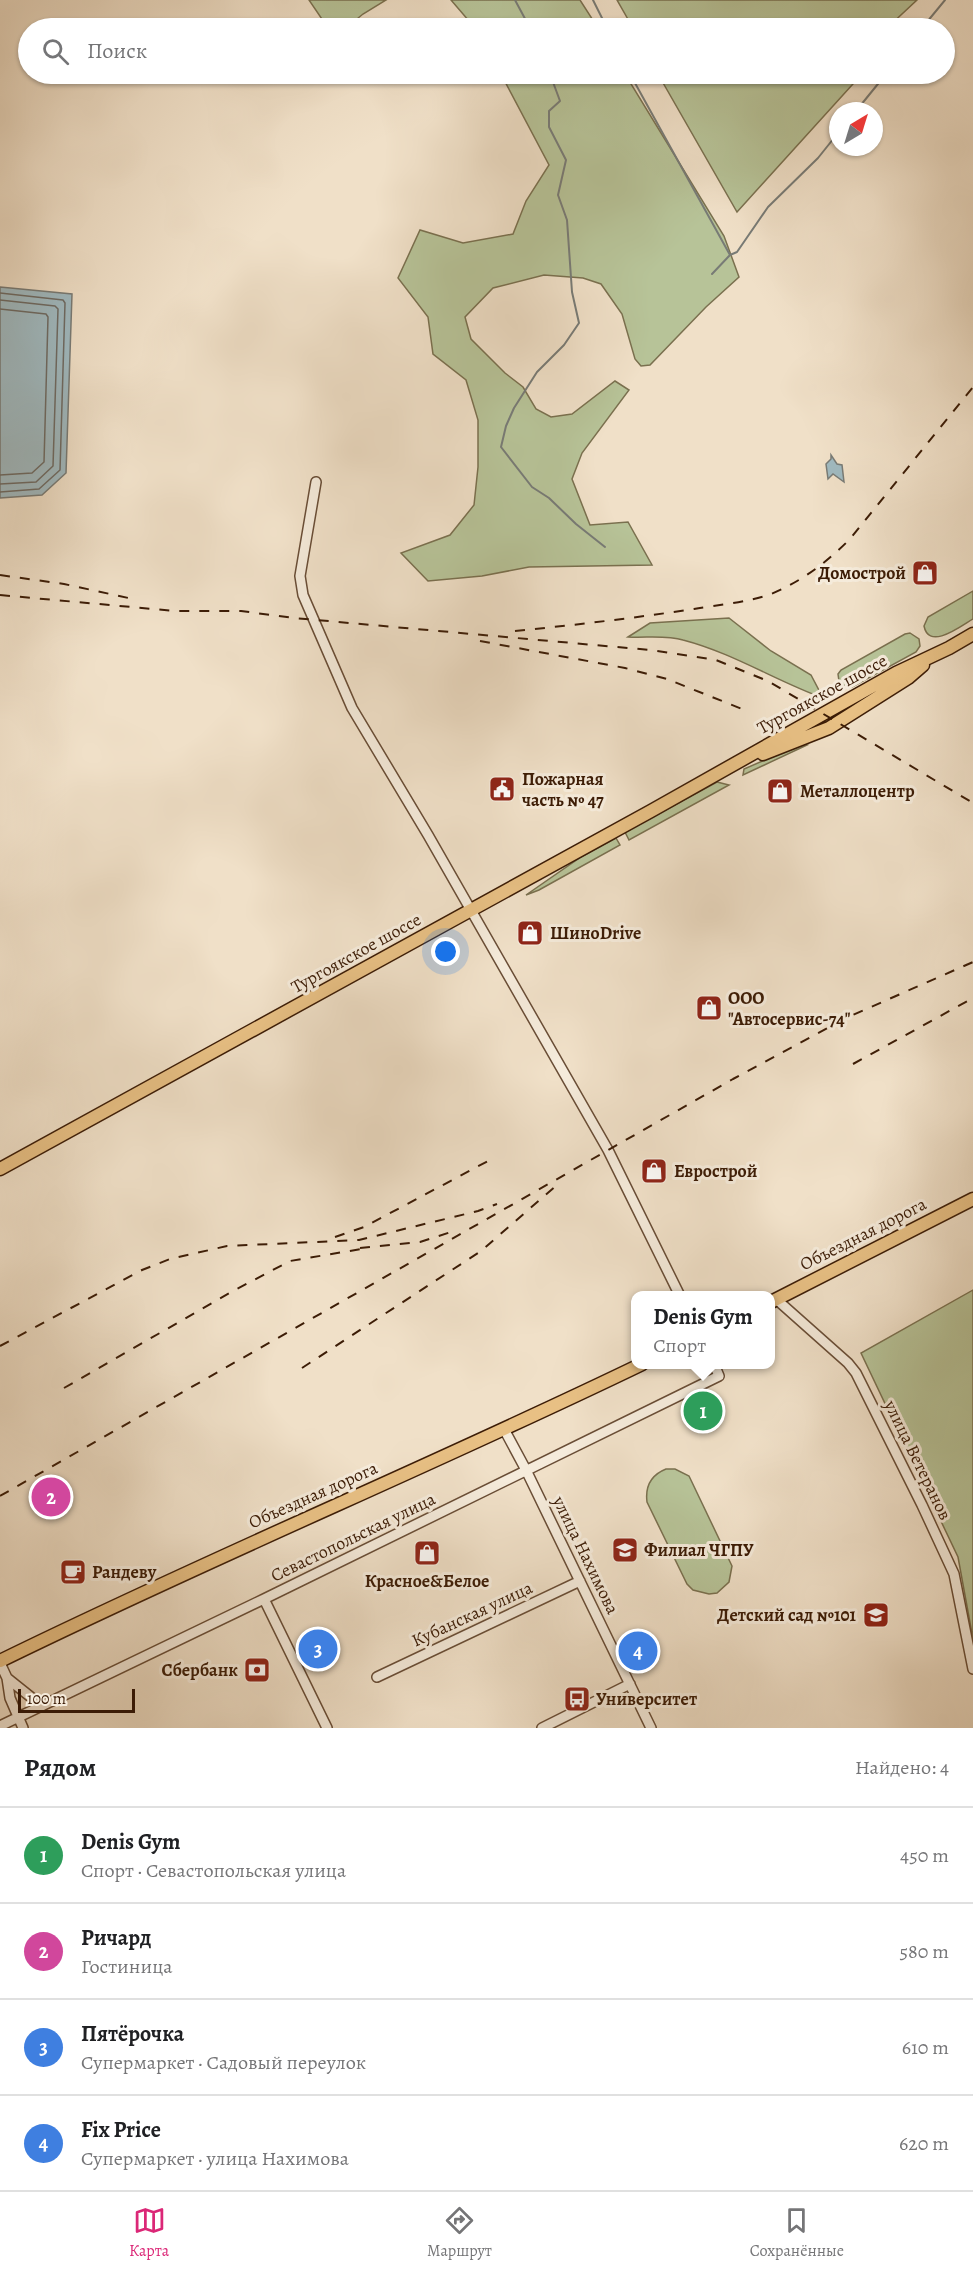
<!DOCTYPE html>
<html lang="ru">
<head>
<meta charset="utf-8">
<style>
  body { margin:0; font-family:Alegreya,serif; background:#f2f2f2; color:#202124 }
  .compass { position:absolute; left:829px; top:102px; width:54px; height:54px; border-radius:50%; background:#fff; box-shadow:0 2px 4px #0004; rotate:38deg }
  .scale { position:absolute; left:18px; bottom:15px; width:117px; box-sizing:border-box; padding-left:6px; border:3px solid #3c1c06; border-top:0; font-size:16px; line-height:21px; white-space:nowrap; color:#3c1c06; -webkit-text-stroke:4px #f5ebdb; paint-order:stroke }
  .you { position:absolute; left:446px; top:952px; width:21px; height:21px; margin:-15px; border:4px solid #fff; border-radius:50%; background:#1a73e8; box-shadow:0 0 0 9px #1a73e833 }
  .badge { display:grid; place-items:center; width:39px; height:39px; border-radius:50%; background:#db2777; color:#fff; font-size:20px; font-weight:700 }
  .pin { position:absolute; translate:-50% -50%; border:3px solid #fff; box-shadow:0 2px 6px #0006 }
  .popup { position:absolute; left:631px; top:1291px; width:144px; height:78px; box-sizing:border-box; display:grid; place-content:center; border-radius:12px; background:#fff; filter:drop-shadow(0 2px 4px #0005); font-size:20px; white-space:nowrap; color:#757577 }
  .popup b { font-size:22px; color:#202124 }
  .popup::after { content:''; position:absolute; left:50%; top:100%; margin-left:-12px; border:12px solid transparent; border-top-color:#fff }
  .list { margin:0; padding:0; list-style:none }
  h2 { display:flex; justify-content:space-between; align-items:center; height:78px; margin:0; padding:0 24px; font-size:26px }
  h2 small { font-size:20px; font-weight:400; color:#757577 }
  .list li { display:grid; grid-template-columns:39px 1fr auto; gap:18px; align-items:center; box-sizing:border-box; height:96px; padding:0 24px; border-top:2px solid #e0e0e0 }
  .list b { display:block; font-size:22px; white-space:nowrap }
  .list p { margin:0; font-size:20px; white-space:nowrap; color:#757577 }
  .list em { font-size:20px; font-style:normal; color:#757577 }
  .icon { flex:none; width:33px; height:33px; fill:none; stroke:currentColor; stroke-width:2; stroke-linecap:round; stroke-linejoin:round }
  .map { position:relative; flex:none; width:973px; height:1728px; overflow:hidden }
  .search { position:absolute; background:#fff; box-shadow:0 2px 4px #0004; left:18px; right:18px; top:18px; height:66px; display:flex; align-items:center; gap:15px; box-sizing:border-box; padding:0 21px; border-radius:33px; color:#757577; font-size:22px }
  .sheet { height:462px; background:#fff }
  nav { display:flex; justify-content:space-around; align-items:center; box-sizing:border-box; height:84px; border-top:2px solid #e0e0e0; background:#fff; font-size:16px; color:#757577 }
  nav a { display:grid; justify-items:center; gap:3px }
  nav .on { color:#db2777 }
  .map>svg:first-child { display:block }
</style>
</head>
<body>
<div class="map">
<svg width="973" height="1728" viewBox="0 0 973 1728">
  <rect width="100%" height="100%" fill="#f0e0c8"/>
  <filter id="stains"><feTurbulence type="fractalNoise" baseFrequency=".00333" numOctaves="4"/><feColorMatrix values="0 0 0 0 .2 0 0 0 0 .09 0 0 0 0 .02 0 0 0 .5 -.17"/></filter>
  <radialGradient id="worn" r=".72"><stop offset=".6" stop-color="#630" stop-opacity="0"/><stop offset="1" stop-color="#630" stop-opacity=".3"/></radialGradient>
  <path fill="#b7c398" stroke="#7a704f" stroke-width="1.5" d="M309 0H386L363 14 346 28H328Z
    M451 0H580L598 28H475Z
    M617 0H917L887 28H633Z
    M501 74H625L724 236 739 277 706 307 650 365 641 366 635 359 622 314 601 284 583 278 544 275 493 288 465 317 471 339 505 373 523 387 536 409 551 417 572 414 615 381 629 390 582 453 572 479 590 525 628 522 652 565 529 567 482 576 428 581 401 553 450 535 474 505 478 467V420L466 380 433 354 428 317 398 278 420 230 463 243 513 234 526 201 549 165Z
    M658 74H862L737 212Z
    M973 591V619C961 626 929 651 924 626L928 617Z
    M729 618 771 651 811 675 823 698C776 681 733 653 683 640 667 635 646 638 628 637L650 623Z
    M910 633 919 639 920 646 916 652 852 687 847 688 839 681 838 674 841 670 905 634Z
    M802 744 807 745 743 775 744 769Z
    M717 782 729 785 629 840 625 832Z
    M616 838 620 845 539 890 526 895 581 857Z
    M973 1290V1639L958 1557 861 1353Z
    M666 1469H675L689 1476 732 1566 729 1582 717 1593 709 1594 693 1590 687 1584 647 1502C645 1486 651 1475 666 1469Z"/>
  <path fill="#a0bac1" stroke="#787b76" stroke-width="1.5" d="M0 287 72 294 66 473 42 495 0 498Z
    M831 455 837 464 842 465 844 482 833 474 828 479 826 464 831 459Z"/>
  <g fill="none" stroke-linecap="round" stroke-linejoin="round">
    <path stroke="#6e6b64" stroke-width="1.5" d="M0 293 63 300 65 303 60 470 39 489 0 492
      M0 300 55 306 58 309 53 466 36 482 0 484
      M0 309 46 314 48 317 44 462 32 473 0 475"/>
    <path stroke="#787b76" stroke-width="2" d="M515 0 530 28
      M593 0 607 28
      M922 28 945 0
      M550 74 560 101 549 111V127L566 160 558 195 567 220 572 292 579 323 564 345 537 372 514 408 506 426 501 447 532 487 549 498 576 524 605 547
      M630 74 730 255 712 274
      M856 111 886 74
      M730 255 737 252 768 207 818 158 838 133"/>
    <defs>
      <path id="minor" d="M316 482 300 576 303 595 352 708 428 835 608 1150 680 1296
        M776 1299 848 1363 856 1373 922 1505 954 1574 973 1669
        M504 1429 526 1470 651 1728
        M264 1599 327 1728
        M0 1663 7 1678 10 1698 23 1728
        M377 1677 580 1581
        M7 1678 42 1706
        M0 1726 264 1599 719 1376 714 1364
        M542 1728 630 1684"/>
      <path id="major" d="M763 754 829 728 908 678 923 665
        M0 1169 651 811 896 673 949 648 973 634
        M771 1302 973 1199
        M0 1661C212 1557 429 1467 642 1364"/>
    </defs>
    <use href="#minor" stroke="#694d36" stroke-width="12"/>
    <use href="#major" stroke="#3c1c06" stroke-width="15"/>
    <use href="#minor" stroke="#f5ebdb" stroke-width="9"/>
    <use href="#major" stroke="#e8c084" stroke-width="12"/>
    <path stroke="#3c1c06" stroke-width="2" stroke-dasharray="10 10" stroke-linecap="butt" d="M0 575 64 584 133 599
      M0 595 175 611H241L294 618 650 650 716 660 768 681 973 803
      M515 631C575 625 634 618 694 609 717 605 749 602 771 594 802 581 826 563 850 539L973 387
      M480 641 625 668 667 679 742 709
      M853 1064 973 998
      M335 1237 364 1227 488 1161
      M360 1248 420 1242 451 1232
      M0 1346 142 1270 170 1259 227 1246 359 1240 478 1211 497 1204
      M302 1368 481 1251 558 1184
      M64 1388 233 1291 290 1261 367 1248
      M0 1496 733 1079 846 1018 973 962"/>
  </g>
  <defs>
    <symbol id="shop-square" viewBox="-11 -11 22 22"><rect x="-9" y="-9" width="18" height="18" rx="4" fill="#8f2418" stroke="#f5ebdb"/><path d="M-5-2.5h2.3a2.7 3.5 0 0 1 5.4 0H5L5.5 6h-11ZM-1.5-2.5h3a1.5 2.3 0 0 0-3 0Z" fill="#fff"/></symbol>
    <symbol id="civic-square" viewBox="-11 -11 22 22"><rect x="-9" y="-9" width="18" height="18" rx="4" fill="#8f2418" stroke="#f5ebdb"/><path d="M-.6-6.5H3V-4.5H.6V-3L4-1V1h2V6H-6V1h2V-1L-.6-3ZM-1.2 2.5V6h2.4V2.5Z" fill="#fff"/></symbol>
    <symbol id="university-square" viewBox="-11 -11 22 22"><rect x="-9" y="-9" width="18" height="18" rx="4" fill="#8f2418" stroke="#f5ebdb"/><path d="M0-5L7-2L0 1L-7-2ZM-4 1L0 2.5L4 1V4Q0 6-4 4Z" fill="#fff"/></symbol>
    <symbol id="cafe-square" viewBox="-11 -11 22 22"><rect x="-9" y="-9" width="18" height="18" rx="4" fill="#8f2418" stroke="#f5ebdb"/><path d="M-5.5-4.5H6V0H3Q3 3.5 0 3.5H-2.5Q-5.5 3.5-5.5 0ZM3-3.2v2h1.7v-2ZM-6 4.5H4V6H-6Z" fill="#fff"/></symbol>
    <symbol id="school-square" viewBox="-11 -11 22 22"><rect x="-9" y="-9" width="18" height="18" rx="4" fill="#8f2418" stroke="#f5ebdb"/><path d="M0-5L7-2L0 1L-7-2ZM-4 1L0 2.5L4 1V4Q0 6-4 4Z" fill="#fff"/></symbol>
    <symbol id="bank-square" viewBox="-11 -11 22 22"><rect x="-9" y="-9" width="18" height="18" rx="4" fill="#8f2418" stroke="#f5ebdb"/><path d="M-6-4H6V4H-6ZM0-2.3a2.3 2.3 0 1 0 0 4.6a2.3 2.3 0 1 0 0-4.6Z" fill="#fff"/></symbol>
    <symbol id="bus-square" viewBox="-11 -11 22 22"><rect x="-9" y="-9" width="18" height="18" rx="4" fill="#8f2418" stroke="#f5ebdb"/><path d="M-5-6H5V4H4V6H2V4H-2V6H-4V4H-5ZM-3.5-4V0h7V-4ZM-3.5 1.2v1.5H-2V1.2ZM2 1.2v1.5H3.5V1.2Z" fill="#fff"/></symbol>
  </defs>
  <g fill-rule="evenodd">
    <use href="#shop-square" x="910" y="558" width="30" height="30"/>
    <use href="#civic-square" x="487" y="774" width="30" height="30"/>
    <use href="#shop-square" x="765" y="776" width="30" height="30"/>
    <use href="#shop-square" x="515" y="918" width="30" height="30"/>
    <use href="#shop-square" x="694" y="993" width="30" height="30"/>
    <use href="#shop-square" x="639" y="1156" width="30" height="30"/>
    <use href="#university-square" x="610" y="1535" width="30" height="30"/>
    <use href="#shop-square" x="412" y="1538" width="30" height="30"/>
    <use href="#cafe-square" x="58" y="1557" width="30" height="30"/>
    <use href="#school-square" x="861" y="1600" width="30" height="30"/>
    <use href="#bank-square" x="242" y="1655" width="30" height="30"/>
    <use href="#bus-square" x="562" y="1684" width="30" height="30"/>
  </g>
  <g text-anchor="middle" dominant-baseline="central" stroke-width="6" stroke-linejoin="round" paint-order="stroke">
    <g font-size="18" font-weight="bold" fill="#3c1c06" stroke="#f5ebdb" text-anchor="start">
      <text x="906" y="573" text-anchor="end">Домострой</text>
      <text x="522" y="779">Пожарная<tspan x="522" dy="21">часть № 47</tspan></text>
      <text x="800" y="791">Металлоцентр</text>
      <text x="550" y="933">ШиноDrive</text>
      <text x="728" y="998">ООО<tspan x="728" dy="21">"Автосервис-74"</tspan></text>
      <text x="674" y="1171">Еврострой</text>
      <text x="644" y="1550">Филиал ЧГПУ</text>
      <text x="92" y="1572">Рандеву</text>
      <text x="427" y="1581" text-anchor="middle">Красное&amp;Белое</text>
      <text x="856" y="1615" text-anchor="end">Детский сад №101</text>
      <text x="238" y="1670" text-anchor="end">Сбербанк</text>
      <text x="596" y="1699">Университет</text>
    </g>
    <g font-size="18" fill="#3c1c06" stroke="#f5ebdb">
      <text transform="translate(822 694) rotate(-29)">Тургоякское шоссе</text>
      <text transform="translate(356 953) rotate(-29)">Тургоякское шоссе</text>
      <text transform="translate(863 1234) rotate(-27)">Объездная дорога</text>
      <text transform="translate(918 1460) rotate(64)">улица Ветеранов</text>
      <text transform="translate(313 1495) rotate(-24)">Объездная дорога</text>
      <text transform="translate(353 1537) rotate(-26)">Севастопольская улица</text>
      <text transform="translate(586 1555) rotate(64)">улица Нахимова</text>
      <text transform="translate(472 1614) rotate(-25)">Кубанская улица</text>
    </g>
  </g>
  <rect width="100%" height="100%" filter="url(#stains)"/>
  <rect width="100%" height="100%" fill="url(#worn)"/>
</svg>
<svg class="compass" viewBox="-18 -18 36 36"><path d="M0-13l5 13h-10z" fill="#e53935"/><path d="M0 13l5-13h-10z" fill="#757577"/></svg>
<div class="scale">100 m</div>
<div class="you"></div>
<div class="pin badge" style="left:703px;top:1411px;background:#2e9e5b">1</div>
<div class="popup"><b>Denis Gym</b>Спорт</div>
<div class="pin badge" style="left:51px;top:1497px;background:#d1479c">2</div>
<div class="pin badge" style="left:318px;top:1649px;background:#3f7fe0">3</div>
<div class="pin badge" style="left:638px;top:1651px;background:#3f7fe0">4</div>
<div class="search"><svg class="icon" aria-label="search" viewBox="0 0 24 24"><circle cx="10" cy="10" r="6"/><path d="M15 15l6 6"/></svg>Поиск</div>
</div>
<section class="sheet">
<h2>Рядом<small>Найдено: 4</small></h2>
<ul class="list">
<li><span class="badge" style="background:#2e9e5b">1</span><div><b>Denis Gym</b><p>Спорт · Севастопольская улица</p></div><em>450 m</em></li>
<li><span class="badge" style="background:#d1479c">2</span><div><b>Ричард</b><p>Гостиница</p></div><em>580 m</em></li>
<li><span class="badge" style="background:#3f7fe0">3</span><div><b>Пятёрочка</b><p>Супермаркет · Садовый переулок</p></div><em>610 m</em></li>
<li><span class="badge" style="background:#3f7fe0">4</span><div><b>Fix Price</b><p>Супермаркет · улица Нахимова</p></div><em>620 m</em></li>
</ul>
</section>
<nav>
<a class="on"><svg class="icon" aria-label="map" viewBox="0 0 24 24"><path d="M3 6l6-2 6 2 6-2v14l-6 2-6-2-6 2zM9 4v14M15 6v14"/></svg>Карта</a>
<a><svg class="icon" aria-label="directions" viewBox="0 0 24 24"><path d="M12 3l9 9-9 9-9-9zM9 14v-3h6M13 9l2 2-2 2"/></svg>Маршрут</a>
<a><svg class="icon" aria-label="saved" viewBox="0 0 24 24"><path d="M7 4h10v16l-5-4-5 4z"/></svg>Сохранённые</a>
</nav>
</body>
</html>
